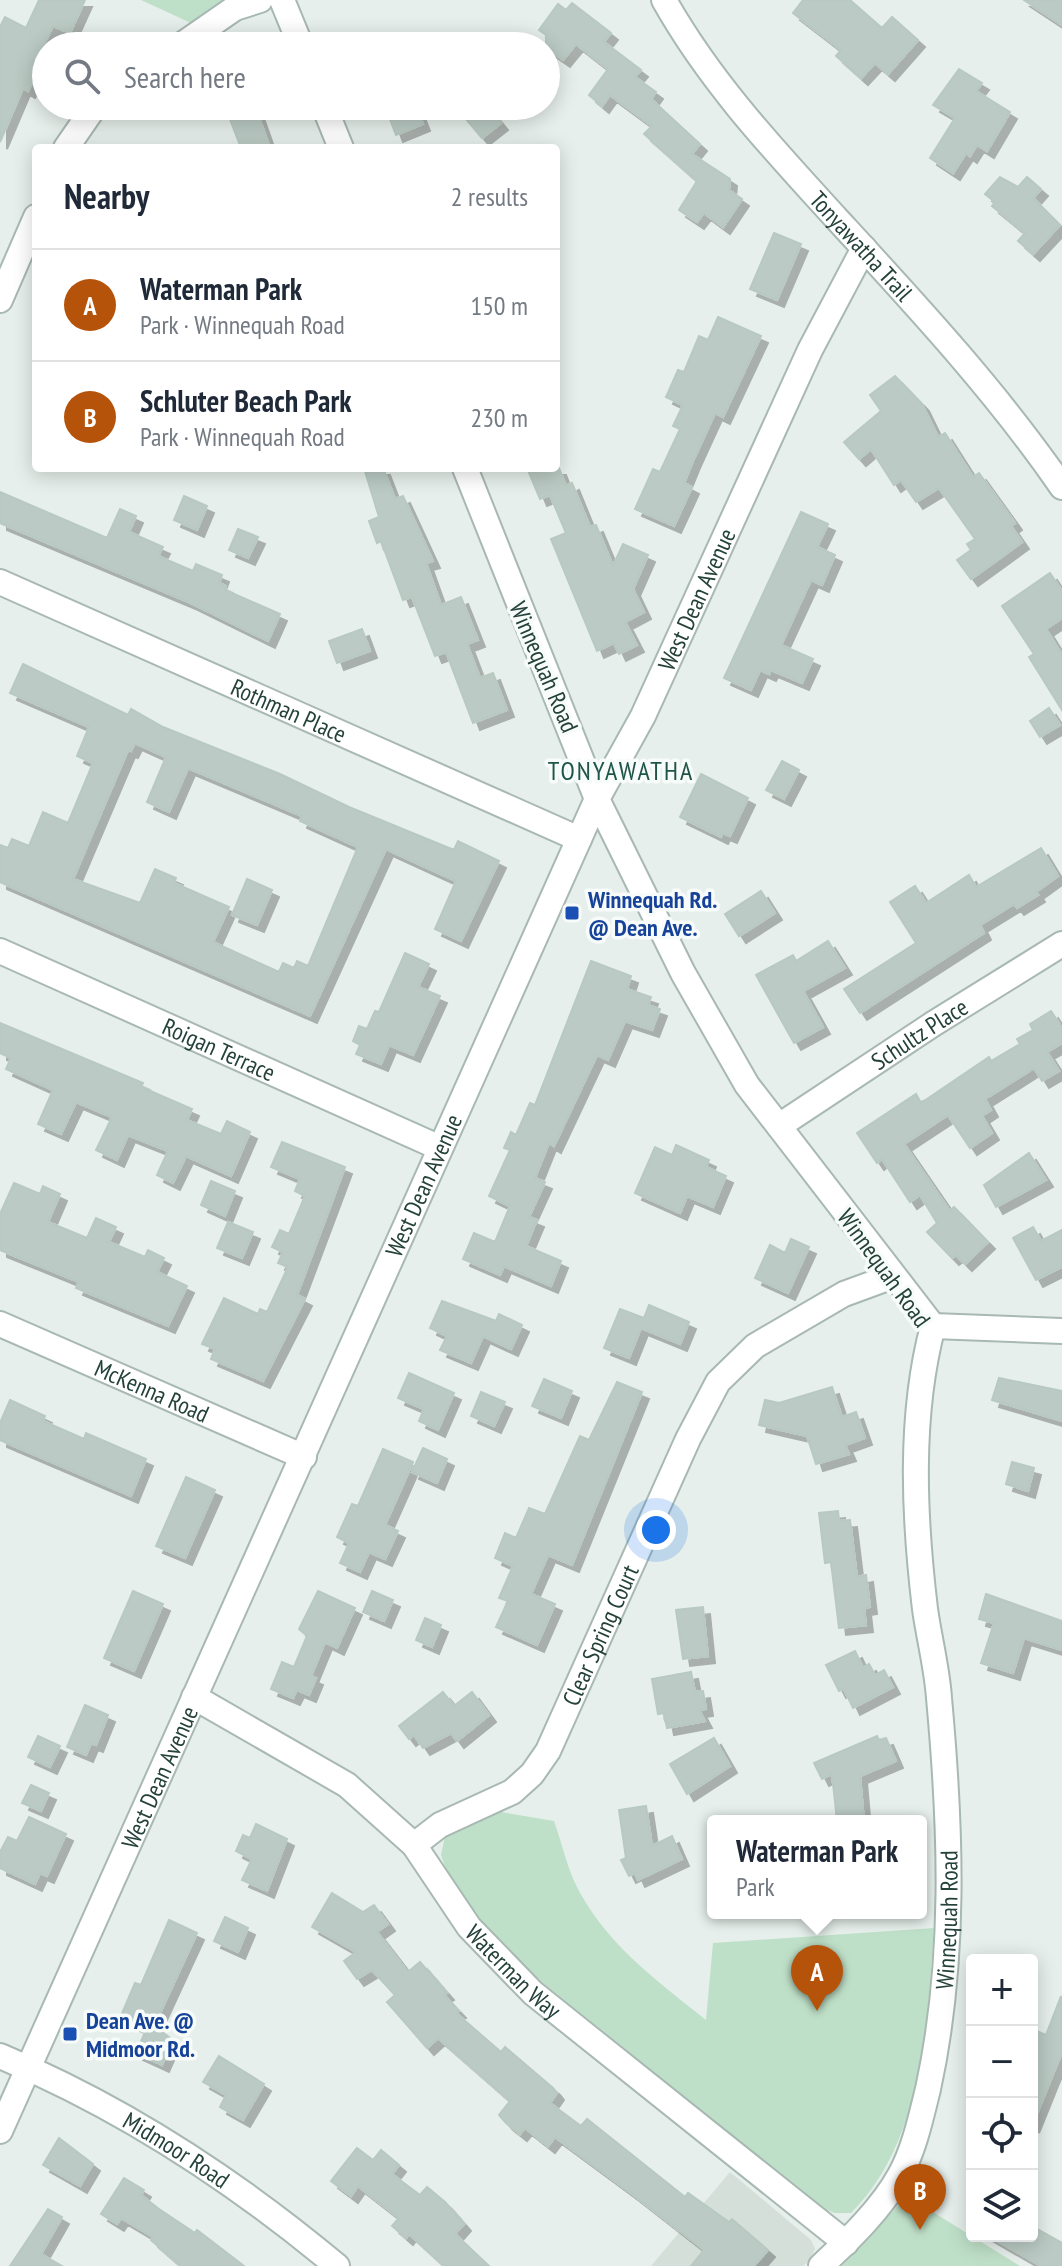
<!DOCTYPE html>
<html lang="en">
<head>
<meta charset="utf-8">
<style>
  body { margin:0; font-family:"PT Sans Narrow",sans-serif; background:#f6f6f7; color:#1f2937 }
  .controls { position:absolute; right:24px; bottom:24px; display:grid; overflow:hidden; border-radius:8px; box-shadow:0 4px 20px #0003 }
  .controls button { width:72px; height:72px; display:grid; place-items:center; padding:0; border:0; border-bottom:2px solid #e0e1e3; background:#fff; color:#1f2937; font:40px sans-serif }
  .you { position:absolute; left:656px; top:1530px; width:28px; height:28px; margin:-20px; border:6px solid #fff; border-radius:50%; background:#1a73e8; box-shadow:0 0 0 12px #1a73e833 }
  .badge { display:grid; place-items:center; width:52px; height:52px; border-radius:50%; background:#b45309; color:#fff; font-size:26px; font-weight:700 }
  .pin { position:absolute; translate:-50% -66px; filter:drop-shadow(0 2px 4px #0008) }
  .pin::after { content:''; position:absolute; top:42px; width:28px; height:24px; background:inherit; clip-path:polygon(0 0,100% 0,50% 100%) }
  .popup { position:absolute; left:707px; top:1815px; width:220px; height:104px; box-sizing:border-box; display:grid; place-content:center; border-radius:8px; background:#fff; filter:drop-shadow(0 2px 6px #0005); font-size:26px; white-space:nowrap; color:#747a83 }
  .popup b { font-size:30px; color:#1f2937 }
  .popup::after { content:''; position:absolute; left:50%; top:100%; margin-left:-16px; border:16px solid transparent; border-top-color:#fff }
  .list { margin:0; padding:0; list-style:none }
  h2 { display:flex; justify-content:space-between; align-items:center; height:104px; margin:0; padding:0 32px; font-size:34px }
  h2 small { font-size:26px; font-weight:400; color:#747a83 }
  .list li { display:grid; grid-template-columns:52px 1fr auto; gap:24px; align-items:center; box-sizing:border-box; height:112px; padding:0 32px; border-top:2px solid #e0e1e3 }
  .list b { display:block; font-size:30px; white-space:nowrap }
  .list p { margin:0; font-size:26px; white-space:nowrap; color:#747a83 }
  .list em { font-size:26px; font-style:normal; color:#747a83 }
  .icon { flex:none; width:44px; height:44px; fill:none; stroke:currentColor; stroke-width:2; stroke-linecap:round; stroke-linejoin:round }
  .map { position:relative; flex:none; width:1062px; height:2266px; overflow:hidden }
  .search { position:absolute; background:#fff; box-shadow:0 4px 20px #0003; left:32px; top:32px; width:528px; height:88px; display:flex; align-items:center; gap:20px; box-sizing:border-box; padding:0 28px; border-radius:44px; color:#747a83; font-size:30px }
  .panel { position:absolute; background:#fff; box-shadow:0 4px 20px #0003; left:32px; top:144px; width:528px; height:328px; border-radius:8px }
  .map>svg:first-child { display:block }
</style>
</head>
<body>
<div class="map">
<svg width="1062" height="2266" viewBox="0 0 1062 2266">
  <defs>
    <filter id="shadow"><feDropShadow dx="7" dy="7" stdDeviation="0" flood-color="#0004"/></filter>
  </defs>
  <rect width="100%" height="100%" fill="#e6efeb"/>
  <path fill="#d4dfda" d="M730 2172 811 2240 815 2249 808 2262 803 2266H651Z"/>
  <path fill="#bfe0c8" d="M141 0H260L204 29Z
    M501 1812 554 1821C561 1841 566 1862 574 1881 603 1942 655 1979 706 2020L713 1943 934 1928C927 2023 923 2142 851 2213H835L824 2209 543 1983C510 1951 454 1900 441 1855L445 1836 486 1813Z
    M907 2196 1020 2266H842Z"/>
  <path fill="#bbcac4" stroke="#b8c9c2" stroke-width="2" fill-rule="evenodd" filter="url(#shadow)" d="M39 0H85L70 33 53 26 35 62 41 64 28 91 23 88 0 142V27L5 17 26 28Z
    M803 0H850L882 28 892 17 918 40 888 74 875 63 861 78 836 56 841 50 793 13Z
    M1024 0H1062V25Z
    M572 3 611 33 604 42 641 70 635 77 656 92 651 99 700 144 692 154 730 179 729 190 742 199 723 227 704 213 697 222 679 210 697 181 644 134 652 126 610 95 602 106 589 95 608 69 576 44 563 60 546 48V35L539 30 558 4 566 10Z
    M959 69 982 83 976 91 1010 112 987 151 977 145 970 156 966 153 953 173 930 158 955 118 933 105Z
    M225 106H255L270 148H241Z
    M385 106H416L423 124 396 135Z
    M480 106H487L501 123 482 138 465 118Z
    M1000 177 1018 187 1027 177 1041 189 1033 198 1060 225 1033 254 1018 241 1025 233 992 206 995 202 985 194Z
    M774 233 801 244 777 300 750 289Z
    M718 317 761 336 723 417 715 413 693 461 684 483 692 487 674 526 635 509 653 469 660 472 680 429 673 426 683 405 666 397 678 370 684 372 699 336 708 340Z
    M895 376 922 404 938 437 945 433 973 477 979 473 1015 523 1011 526 1022 542 971 579 957 560 971 550 967 544 975 539 939 488 916 502 901 480 894 485 871 449 859 459 844 442 881 411 870 395Z
    M364 468H383L395 499 403 496 433 561 426 563 441 605 461 597 478 640 467 644 480 678 493 673 507 710 473 723 446 652 435 656 412 597 403 600 381 541 377 543 369 521 379 517Z
    M527 468H559L566 486 572 483 590 527 596 525 613 566 623 544 648 555 633 589 644 612 625 622 637 645 619 654 614 643 597 651 551 539 566 533 550 495 540 499Z
    M0 492 107 538 120 509 136 516 129 532 163 547 158 556 193 571 196 564 222 575 219 583 226 586 225 590 280 614 268 641 191 603 0 523Z
    M184 496 207 506 197 530 174 520Z
    M801 512 828 524 817 547 835 555 822 585 811 580 781 645 813 659 802 683 771 670 769 674 760 670 751 690 724 678Z
    M238 529 258 537 248 558 229 550Z
    M1050 573 1062 591V618L1046 629 1062 655V710L1029 657 1034 654 1002 606Z
    M362 629 370 651 337 663 329 641Z
    M23 664 128 715 131 709 163 727 280 774 349 807 454 850 458 841 499 861 461 941 435 929 456 881 386 849 310 1016 0 882V845L8 848 12 839 29 846 43 812 68 823 93 763 77 756 89 727 10 693ZM135 743 166 757 147 802 169 812 188 768 302 816 300 821 358 847 308 966 297 961 294 968 283 963 279 972 213 942 229 907 174 883 176 878 155 869 140 903 73 879 128 750 131 751Z
    M1049 708 1060 725 1040 737 1030 721Z
    M782 761 799 770 784 799 766 790Z
    M701 774 748 798 730 836 723 833 721 837 680 817Z
    M1041 848 1058 876 1036 892 1038 895 1017 908 1014 904 980 925 984 933 860 1013 844 989 916 943 890 902 915 886 926 903 969 875 976 887Z
    M247 879 272 890 257 925 232 915Z
    M761 891 775 913 739 936 725 914Z
    M828 941 845 968 803 991 823 1027 794 1043 756 975 793 955 796 961Z
    M405 953 429 964 418 987 440 996 413 1055 389 1045 381 1064 356 1054 360 1045 353 1041 359 1026 367 1029 375 1011 379 1012Z
    M591 961 631 976 627 989 651 997 648 1005 660 1009 652 1030 625 1021 608 1060 597 1055 554 1146 549 1143 535 1178 545 1182 529 1217 537 1220 526 1246 561 1261 551 1286 504 1266 500 1275 463 1259 474 1233 495 1242 510 1206 489 1196 510 1150 504 1148 511 1132 516 1135 530 1103 535 1105Z
    M1051 1011 1062 1028V1043L1047 1052 1059 1071 1042 1081 1034 1068 985 1099 991 1110 982 1116 992 1133 970 1148 948 1115 904 1144 950 1211 954 1207 988 1242 965 1264 956 1255 952 1258 927 1232 937 1223 920 1195 910 1202 882 1159 877 1163 857 1133 916 1094 921 1103 989 1057 991 1061 1020 1044 1017 1039 1033 1030 1030 1024Z
    M0 1023 143 1083 141 1087 192 1109 187 1120 221 1134 227 1121 250 1132 231 1176 186 1156 173 1183 157 1175 168 1151 128 1135 117 1160 96 1150 112 1117 76 1102 61 1134 38 1124 53 1090 6 1069 11 1058 0 1053Z
    M282 1142 345 1167 297 1295 305 1299 263 1381 211 1359 215 1349 202 1344 224 1298 258 1314 260 1309 267 1312 288 1267 278 1263 283 1252 272 1247 280 1230 289 1234 305 1196 295 1191 300 1179 271 1167Z
    M676 1145 709 1160 706 1167 726 1176 713 1207 687 1196 680 1213 635 1193 655 1147 672 1155Z
    M1029 1153 1046 1180 996 1207 984 1185Z
    M211 1181 235 1191 225 1216 201 1205Z
    M14 1183 40 1194 43 1186 60 1194 48 1222 87 1238 96 1218 116 1227 109 1242 145 1257 148 1250 164 1258 157 1272 187 1286 168 1326 76 1288 79 1282 0 1250V1214Z
    M228 1222 253 1232 242 1258 217 1248Z
    M1033 1227 1041 1241 1062 1230V1267L1036 1280 1013 1238Z
    M791 1239 809 1247 788 1293 755 1278 770 1245 785 1253Z
    M442 1301 496 1321 499 1314 522 1325 511 1349 483 1336 471 1363 440 1350 447 1336 430 1328Z
    M649 1305 689 1322 680 1344 641 1328 629 1358 604 1348 620 1309 644 1318Z
    M409 1373 454 1393 438 1430 419 1421 424 1409 398 1398Z
    M999 1378 1062 1391V1421L992 1400Z
    M544 1379 572 1391 561 1418 532 1406Z
    M617 1382 642 1392 572 1565 548 1555 531 1594 555 1604 537 1645 496 1627 508 1601 499 1598 513 1566 495 1558 505 1533 516 1538 529 1508 545 1514 580 1436 589 1440Z
    M832 1387 842 1417 856 1412 865 1438 845 1445 849 1454 816 1464 807 1436 759 1425 765 1400 779 1403Z
    M481 1392 505 1402 494 1426 471 1416Z
    M10 1400 45 1416 43 1421 84 1439 86 1433 146 1459 131 1496 0 1440V1423Z
    M423 1448 447 1459 437 1483 412 1472Z
    M383 1449 413 1462 385 1525 398 1531 385 1559 369 1552 360 1572 340 1563 349 1543 337 1537 352 1504 358 1506Z
    M1012 1462 1034 1468 1028 1491 1006 1484Z
    M186 1477 215 1490 185 1558 156 1546Z
    M838 1511 839 1521 850 1520 857 1577 866 1575 870 1607 864 1608 866 1625 839 1628 831 1562 825 1563 819 1513Z
    M133 1591 163 1604 134 1671 104 1658Z
    M318 1591 355 1608 337 1648 325 1642 311 1676 316 1678 309 1695 297 1690 293 1698 271 1689 282 1662 294 1667 307 1636 299 1629Z
    M372 1591 393 1600 384 1621 363 1612Z
    M986 1594 1062 1621V1650L1024 1638 1013 1673 981 1663 994 1623 979 1619Z
    M703 1607 708 1656 683 1659 676 1610Z
    M425 1618 441 1625 432 1647 416 1640Z
    M855 1651 863 1668 869 1664 875 1675 884 1670 893 1687 853 1708 844 1689 839 1691 826 1665Z
    M691 1672 695 1692 703 1691 706 1709 699 1710 705 1721 667 1728 664 1713 658 1714 652 1679Z
    M443 1692 454 1706 472 1692 489 1715 457 1741 451 1733 423 1748 414 1735 409 1739 399 1726Z
    M85 1705 108 1715 96 1745 91 1743 86 1755 67 1747Z
    M38 1736 60 1746 50 1767 28 1757Z
    M877 1736 879 1740 886 1738 896 1761 860 1776 864 1821H837L832 1774 822 1779 814 1763Z
    M714 1738 730 1766 687 1794 670 1764Z
    M31 1785 49 1793 41 1811 22 1803Z
    M646 1806 652 1846 672 1836 682 1859 638 1880 635 1873 629 1876 621 1860 626 1858 619 1810Z
    M29 1817 66 1834 47 1876 40 1873 35 1884 0 1868V1852L8 1837 17 1841Z
    M256 1824 287 1839 267 1891 242 1880 252 1859 236 1851 243 1835 250 1838Z
    M332 1893 363 1912 374 1905 388 1924 377 1932 408 1972 420 1962 447 1993 444 1995 459 2011 456 2013 501 2052 505 2047 553 2088 557 2093 550 2103 581 2126 587 2119 685 2197 688 2193 729 2222 732 2219 768 2250 754 2266H691L704 2250 631 2193 555 2137 548 2146 525 2128 520 2134 506 2123 499 2115 510 2101 438 2038 427 2048 387 2002 395 1995 372 1970 357 1979 344 1961 356 1952 312 1927Z
    M225 1917 248 1928 238 1952 214 1941Z
    M169 1920 197 1933 154 2026 173 2040 162 2065 136 2053 146 2030 120 2018 135 1983 141 1985Z
    M1061 1996 1062 2052 1032 2126V2029L1046 2035Z
    M219 2056 264 2084 243 2120 220 2107 226 2095 203 2082Z
    M59 2138 93 2164 80 2186 43 2165Z
    M357 2148 373 2160 381 2150 399 2165 392 2174 420 2195 427 2187 445 2202 464 2224 455 2234 489 2266H444L409 2234 406 2238 392 2226 399 2218 358 2186 351 2196 331 2181Z
    M124 2178 144 2190 141 2195 159 2209 195 2233 197 2230 244 2266H181L151 2240 153 2237 121 2218 117 2224 101 2214Z
    M48 2209 62 2217 41 2254 62 2266H10Z
    M1032 2226 1062 2243V2266H1041L989 2236H1032Z"/>
  <g fill="none" stroke-linecap="round" stroke-linejoin="round">
    <defs>
      <g id="minor">
        <path id="s1" d="M664 0C710 82 773 149 836 218 915 304 996 391 1062 487"/>
        <path d="M180 46 235 8 260 0"/>
        <path d="M66 148 95 106"/>
        <path d="M0 300 36 217"/>
        <path id="s2" d="M0 582 579 839"/>
        <path id="s3" d="M0 951 438 1147"/>
        <path id="s4" d="M779 1126 933 1024 1062 944"/>
        <path id="s5" d="M0 1324 304 1457"/>
        <path d="M933 1326 1062 1331"/>
        <path id="s6" d="M194 1697 347 1785 414 1845 469 1927 533 1993 846 2243"/>
        <path id="s7" d="M414 1845 440 1825 512 1792 532 1774 548 1751 688 1439 718 1382 755 1346 844 1294 893 1276"/>
        <path id="s8" d="M0 2056C122 2107 235 2181 337 2266"/>
        <path id="s9" d="M821 2266C849 2240 882 2208 900 2175 914 2150 921 2117 928 2089 956 1961 951 1828 939 1698 937 1668 929 1638 925 1609 914 1517 909 1416 933 1326L747 1085 683 973 597 799 643 716 810 350 864 248"/>
      </g>
      <g id="tertiary">
        <path d="M282 0 301 46"/>
        <path d="M324 106 341 148"/>
        <path id="s10" d="M0 2131C201 1688 396 1242 597 799L465 468"/>
      </g>
    </defs>
    <use href="#minor" stroke="#a8b8b2" stroke-width="28"/>
    <use href="#tertiary" stroke="#a8b8b2" stroke-width="28"/>
    <use href="#minor" stroke="#fff" stroke-width="24"/>
    <use href="#tertiary" stroke="#fff" stroke-width="24"/>
  </g>
  <g fill="#1a4fb4" stroke="#f7fbf9" stroke-width="3">
    <rect x="564" y="905" width="16" height="16" rx="4"/>
    <rect x="62" y="2026" width="16" height="16" rx="4"/>
  </g>
  <g text-anchor="middle" dominant-baseline="central" stroke-width="7" stroke-linejoin="round" paint-order="stroke">
    <g font-size="24" fill="#24423a" stroke="#f7fbf9">
      <text stroke="none"><textPath href="#s1" startOffset="316">Tonyawatha Trail</textPath></text>
      <text stroke="none"><textPath href="#s9" startOffset="1830">West Dean Avenue</textPath></text>
      <text transform="translate(544 667) rotate(67)">Winnequah Road</text>
      <text stroke="none"><textPath href="#s2" startOffset="316">Rothman Place</textPath></text>
      <text stroke="none"><textPath href="#s4" startOffset="168">Schultz Place</textPath></text>
      <text stroke="none"><textPath href="#s3" startOffset="240">Roigan Terrace</textPath></text>
      <text stroke="none"><textPath href="#s10" startOffset="1036">West Dean Avenue</textPath></text>
      <text transform="translate(884 1268) rotate(54)">Winnequah Road</text>
      <text stroke="none"><textPath href="#s5" startOffset="166">McKenna Road</textPath></text>
      <text stroke="none"><textPath href="#s7" startOffset="294">Clear Spring Court</textPath></text>
      <text stroke="none"><textPath href="#s10" startOffset="388">West Dean Avenue</textPath></text>
      <text stroke="none"><textPath href="#s9" startOffset="382">Winnequah Road</textPath></text>
      <text stroke="none"><textPath href="#s6" startOffset="428">Waterman Way</textPath></text>
      <text stroke="none"><textPath href="#s8" startOffset="200">Midmoor Road</textPath></text>
    </g>
    <g font-size="24" font-weight="bold" fill="#164399" stroke="#f7fbf9" text-anchor="start">
      <text x="588" y="899">Winnequah Rd.<tspan x="588" dy="28">@ Dean Ave.</tspan></text>
      <text x="86" y="2020">Dean Ave. @<tspan x="86" dy="28">Midmoor Rd.</tspan></text>
    </g>
    <g font-size="26" letter-spacing="2" fill="#1f5548" stroke="#f7fbf9">
      <text x="621" y="770">TONYAWATHA</text>
    </g>
  </g>
</svg>
<div class="controls">
<button>+</button>
<button>−</button>
<button><svg class="icon" aria-label="locate" viewBox="0 0 24 24"><circle cx="12" cy="12" r="6"/><path d="M12 2v4M12 18v4M2 12h4M18 12h4"/></svg></button>
<button><svg class="icon" aria-label="layers" viewBox="0 0 24 24"><path d="M12 4l9 5-9 5-9-5zM3 14l9 5 9-5"/></svg></button>
</div>
<div class="you"></div>
<div class="pin badge" style="left:817px;top:2011px">A</div>
<div class="popup"><b>Waterman Park</b>Park</div>
<div class="pin badge" style="left:920px;top:2230px">B</div>
<div class="search"><svg class="icon" aria-label="search" viewBox="0 0 24 24"><circle cx="10" cy="10" r="6"/><path d="M15 15l6 6"/></svg>Search here</div>
<section class="panel">
<h2>Nearby<small>2 results</small></h2>
<ul class="list">
<li><span class="badge">A</span><div><b>Waterman Park</b><p>Park · Winnequah Road</p></div><em>150 m</em></li>
<li><span class="badge">B</span><div><b>Schluter Beach Park</b><p>Park · Winnequah Road</p></div><em>230 m</em></li>
</ul>
</section>
</div>
</body>
</html>
